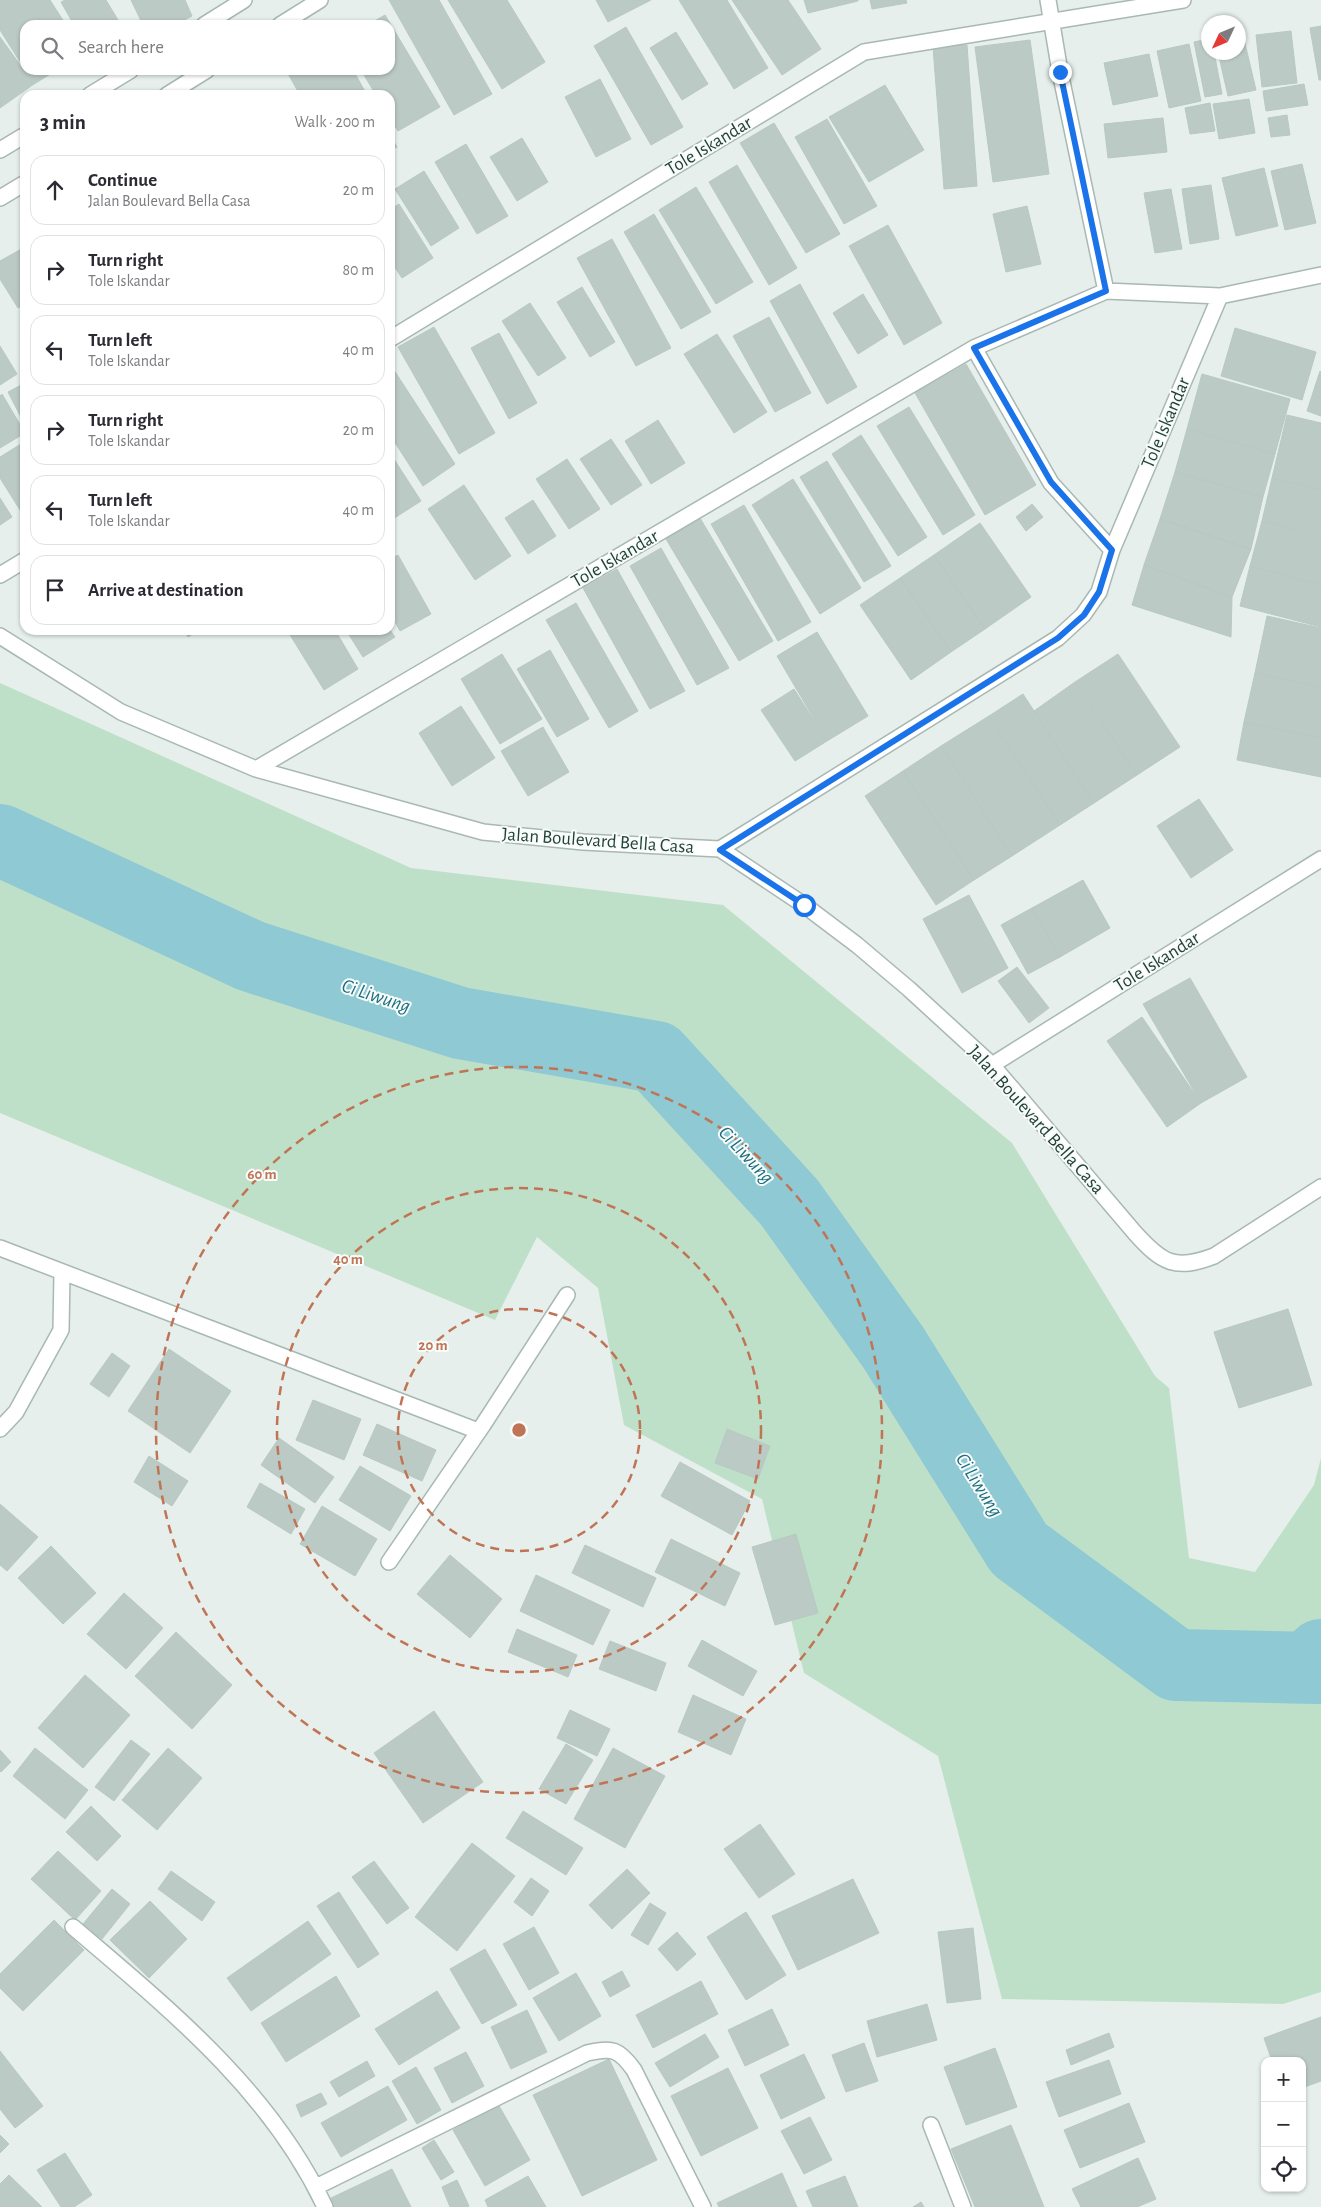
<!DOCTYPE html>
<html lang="en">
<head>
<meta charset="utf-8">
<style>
  body { margin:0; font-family:"Alegreya Sans",sans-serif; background:#f2f2f3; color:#2b2b33 }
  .controls { position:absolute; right:15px; bottom:15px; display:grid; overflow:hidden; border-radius:10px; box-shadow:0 1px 4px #0004 }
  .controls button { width:45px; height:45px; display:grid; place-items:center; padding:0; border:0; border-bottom:1px solid #e1e1e2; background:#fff; color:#2b2b33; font:25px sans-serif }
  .compass { position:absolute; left:1201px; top:15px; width:45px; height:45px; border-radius:50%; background:#fff; box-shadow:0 1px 4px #0004; rotate:226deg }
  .stop { position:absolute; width:15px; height:15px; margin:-11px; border:4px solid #1a73e8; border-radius:50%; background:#fff }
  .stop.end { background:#1a73e8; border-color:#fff; box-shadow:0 1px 5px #0008 }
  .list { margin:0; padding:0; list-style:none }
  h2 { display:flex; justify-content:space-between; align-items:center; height:65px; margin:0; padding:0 20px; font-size:21px }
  h2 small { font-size:16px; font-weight:400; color:#7c7c81 }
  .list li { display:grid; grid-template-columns:32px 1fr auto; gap:15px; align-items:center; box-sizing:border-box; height:70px; margin:0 10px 10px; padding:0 10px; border:1px solid #e1e1e2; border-radius:15px }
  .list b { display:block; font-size:19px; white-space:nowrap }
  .list p { margin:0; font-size:16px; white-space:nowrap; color:#7c7c81 }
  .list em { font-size:16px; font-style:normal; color:#7c7c81 }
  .icon { flex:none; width:28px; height:28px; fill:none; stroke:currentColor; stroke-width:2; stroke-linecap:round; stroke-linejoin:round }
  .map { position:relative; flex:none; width:1321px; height:2207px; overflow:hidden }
  .search { position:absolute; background:#fff; box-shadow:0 1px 4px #0004; left:20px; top:20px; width:375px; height:55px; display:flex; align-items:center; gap:12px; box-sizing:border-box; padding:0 18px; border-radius:15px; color:#7c7c81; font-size:19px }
  .panel { position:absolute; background:#fff; box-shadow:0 1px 4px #0004; left:20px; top:90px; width:375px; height:545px; border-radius:15px }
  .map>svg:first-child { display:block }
</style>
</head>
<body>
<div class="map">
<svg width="1321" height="2207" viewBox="0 0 1321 2207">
  <rect width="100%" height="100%" fill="#e6efeb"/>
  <path fill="#bfe0c8" d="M0 683 411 868 723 905 1012 1143 1155 1376 1169 1388 1189 1558 1255 1572 1314 1485 1321 1458V1992L1283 2004 1002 1999 938 1756 804 1673 762 1499 624 1425 598 1288 537 1237 495 1320 0 1113Z"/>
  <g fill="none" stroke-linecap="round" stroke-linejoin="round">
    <path stroke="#8ec9d4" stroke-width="72" d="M0 840 251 956 460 1023 656 1057 789 1202 893 1347 1019 1549 1176 1665 1316 1668 1321 1655"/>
  </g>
  <path fill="#bbcac4" stroke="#b8c9c2" d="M0 0H50L66 25H25V70H57L34 84 0 30Z
    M65 0H106L121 25H74L61 2Z
    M131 0H185L192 16 175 25H143Z
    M389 0H439L492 94 454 115Z
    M448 0H507L545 62 502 89Z
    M596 0H651L608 22Z
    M679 0H727L768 68 734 89Z
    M732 0H788L821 49 782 75Z
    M804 0H858V1L808 13Z
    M870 0H906L907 3 872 9Z
    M385 15 440 107 398 131 390 118V95H376L361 70H390V25H368Z
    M1321 26V80H1319L1310 28Z
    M626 27 683 127 651 145 594 46Z
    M1291 31 1297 83 1262 87 1256 35Z
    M676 32 708 84 682 100 650 48Z
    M1243 35 1256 90 1228 96 1218 52H1238V36Z
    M0 37 34 84 0 108Z
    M1208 39V52H1214L1222 94 1205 97 1194 42Z
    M1030 40 1049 174 993 182 975 47Z
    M1189 44 1201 101 1169 108 1157 51Z
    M967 45 977 186 944 189 933 47Z
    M1149 54 1158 96 1113 105 1104 63Z
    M286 70H353L367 95H300Z
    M600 79 631 139 596 157 565 97Z
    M1304 84 1308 105 1266 111 1263 91Z
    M885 85 924 150 869 182 829 117Z
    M1249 99 1255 133 1219 139 1213 104Z
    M1210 103 1215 131 1190 134 1185 108Z
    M1287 115 1290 135 1271 137 1268 118Z
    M1163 118 1167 152 1108 158 1104 124Z
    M827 119 877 206 844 224 795 137Z
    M774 123 840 234 806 253 740 143Z
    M390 135 397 147 390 151Z
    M522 138 548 182 517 201 490 157Z
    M466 144 508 216 477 234 435 162Z
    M1302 164 1316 223 1285 230 1271 171Z
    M737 165 797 268 769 285 709 182Z
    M1264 168 1278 226 1236 236 1222 178Z
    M424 171 459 228 431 246 395 189Z
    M1211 185 1219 239 1190 244 1182 189Z
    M696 187 753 282 716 304 659 210Z
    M1171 189 1182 249 1155 253 1144 193Z
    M399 204 433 258 402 278 390 260V210Z
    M1027 206 1041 264 1006 272 993 214Z
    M654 214 711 312 681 329 624 232Z
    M888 225 942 323 904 345 849 246Z
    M612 239 671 348 636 366 577 258Z
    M25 247V304L18 308 0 279V261Z
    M800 284 857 387 827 404 770 301Z
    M582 287 615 342 590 357 557 302Z
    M863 294 888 335 858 354 833 313Z
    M530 303 566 358 538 376 502 321Z
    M769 317 811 393 775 412 733 336Z
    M434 327 495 433 459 454 398 347Z
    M1235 328 1316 352 1302 400 1221 376Z
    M499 333 537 403 509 419 471 348Z
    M717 334 767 412 734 433 684 354Z
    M0 346 17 374 0 385Z
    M390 364 455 464 423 486 390 435Z
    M966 364 1036 485 985 515 915 393Z
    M1320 371 1321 372V416L1307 411Z
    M1202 374 1290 399 1275 454 1187 429Z
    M25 383V425L8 392Z
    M2 394 25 433 0 448V396Z
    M909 407 975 515 943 535 877 426Z
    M1287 415 1321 423V490L1272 478Z
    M658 420 685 463 651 484 625 441Z
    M1187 429 1275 454 1263 497 1175 472Z
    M861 435 927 537 898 556 832 454Z
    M611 439 642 485 611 505 580 459Z
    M24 442 25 443V518L0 478V457Z
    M390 453 421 501 393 519 390 514Z
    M567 459 600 509 569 529 536 479Z
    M827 461 891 566 864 582 800 477Z
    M1175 472 1263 497 1251 549 1160 519Z
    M1272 478 1321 490V535L1262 521Z
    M793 479 861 588 820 614 752 505Z
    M464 485 511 556 475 580 428 509Z
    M0 498 12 517 0 525Z
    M533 500 556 536 528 554 505 518Z
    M1032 504 1043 517 1026 531 1016 517Z
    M744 505 811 622 778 641 711 524Z
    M700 518 773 641 739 661 666 539Z
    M1160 519 1251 549 1232 597 1144 565Z
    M1262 521 1321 536V585L1250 566Z
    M980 523 1031 597 985 629 934 555Z
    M661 548 729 668 697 685 630 566Z
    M398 555 431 614 400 631 390 613V559Z
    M934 555 985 629 951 652 900 578Z
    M1144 565 1232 597 1231 637 1132 605Z
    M1250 566 1321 585V627L1240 606Z
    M617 569 685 691 650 709 583 588Z
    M900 578 951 652 911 680 860 605Z
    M576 603 638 711 609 728 546 620Z
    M1267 616 1321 628V687L1255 673Z
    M184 630H199L188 637Z
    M287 630H335L358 669 324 690Z
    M346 630H390L395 637 363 657Z
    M817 632 868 716 827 741 777 656Z
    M550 650 589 719 557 737 517 669Z
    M502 654 542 719 500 744 461 679Z
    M1118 654 1180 747 1137 775 1075 682Z
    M1255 673 1321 687V738L1244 722Z
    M1075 682 1137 775 1094 803 1034 711Z
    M794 689 827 741 795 761 761 710Z
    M1023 694 1094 803 1060 825 989 716Z
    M461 706 495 758 452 786 419 733Z
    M989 716 1060 825 1012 856 941 746Z
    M1244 722 1321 738V777L1237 760Z
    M543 727 569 772 528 796 501 751Z
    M941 746 1012 856 974 880 903 771Z
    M903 771 974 880 936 905 865 796Z
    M1199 799 1233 850 1191 878 1157 826Z
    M1083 880 1110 928 1060 957 1032 908Z
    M969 895 1008 968 962 993 923 919Z
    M1032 908 1060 957 1028 974 1001 925Z
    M1017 967 1049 1008 1029 1023 998 981Z
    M1190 978 1247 1077 1201 1103 1143 1004Z
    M1142 1017 1201 1103 1167 1127 1107 1041Z
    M1288 1309 1312 1385 1239 1408 1214 1332Z
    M169 1349 231 1391 190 1453 128 1411Z
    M112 1353 130 1366 109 1397 90 1384Z
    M313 1400 361 1419 344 1460 296 1440Z
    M377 1424 436 1450 422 1481 363 1455Z
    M727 1429 770 1446 758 1479 715 1463Z
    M279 1438 334 1477 315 1503 261 1465Z
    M149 1456 188 1481 172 1506 134 1482Z
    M680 1462 750 1501 732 1535 661 1496Z
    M360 1466 411 1496 390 1531 339 1500Z
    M260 1483 305 1509 291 1534 247 1507Z
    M0 1504 38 1537 7 1571 0 1565Z
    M322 1506 377 1539 355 1576 300 1544Z
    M796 1534 818 1613 775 1625 752 1547Z
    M671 1539 740 1573 725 1606 655 1572Z
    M585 1545 656 1578 643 1607 572 1573Z
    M51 1546 96 1593 63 1624 18 1578Z
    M450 1555 502 1599 470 1638 417 1594Z
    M536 1575 610 1610 593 1645 520 1611Z
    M124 1593 163 1628 126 1669 87 1634Z
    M517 1629 577 1655 568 1677 508 1652Z
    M176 1632 232 1685 192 1729 135 1676Z
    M702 1640 757 1671 743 1696 688 1666Z
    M610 1641 666 1663 656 1691 599 1669Z
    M85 1675 130 1715 83 1768 38 1728Z
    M693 1695 746 1719 731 1755 678 1732Z
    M570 1710 610 1729 597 1756 557 1738Z
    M434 1711 483 1782 423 1823 374 1753Z
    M131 1740 150 1754 114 1801 95 1787Z
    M566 1744 593 1760 566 1804 539 1789Z
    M35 1748 88 1790 65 1819 13 1776Z
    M168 1748 202 1778 157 1830 122 1800Z
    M613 1748 665 1776 625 1848 574 1819Z
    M0 1750 11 1762 1 1772 0 1771Z
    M91 1806 121 1836 97 1861 66 1832Z
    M523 1811 583 1848 566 1875 506 1838Z
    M760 1824 795 1874 759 1898 724 1849Z
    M472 1843 515 1876 457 1951 415 1917Z
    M58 1851 101 1891 75 1920 31 1879Z
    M374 1861 409 1908 387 1924 352 1877Z
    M627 1869 650 1893 612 1929 589 1905Z
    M171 1871 215 1902 202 1921 158 1889Z
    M531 1878 549 1891 532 1916 514 1902Z
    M853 1879 879 1933 798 1970 772 1916Z
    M112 1889 130 1904 102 1939 83 1924Z
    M339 1892 379 1954 358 1968 317 1906Z
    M150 1901 187 1939 149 1978 110 1940Z
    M650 1903 666 1913 648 1945 631 1935Z
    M746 1912 786 1975 746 2000 707 1937Z
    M54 1920 84 1950 23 2011 0 1988V1974Z
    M308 1921 331 1954 251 2011 227 1978Z
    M534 1927 559 1973 529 1990 503 1944Z
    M973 1928 981 1999 947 2003 938 1932Z
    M677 1932 696 1954 677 1971 658 1949Z
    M485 1949 517 2005 482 2024 450 1969Z
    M622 1971 630 1986 610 1997 602 1982Z
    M576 1973 601 2016 559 2041 533 1998Z
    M336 1976 360 2016 286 2062 261 2023Z
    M701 1981 718 2014 653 2048 636 2015Z
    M437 1991 460 2028 399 2065 375 2029Z
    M927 2004 937 2040 877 2057 867 2021Z
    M772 2009 789 2045 745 2066 728 2030Z
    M527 2010 547 2052 511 2069 491 2027Z
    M1321 2017V2081L1302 2088V2061H1272L1264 2038Z
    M1109 2033 1114 2047 1071 2065 1066 2050Z
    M705 2034 719 2057 670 2087 655 2063Z
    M864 2043 878 2081 846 2092 832 2055Z
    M995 2048 1017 2107 966 2125 944 2067Z
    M0 2051 43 2106 15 2128 0 2109Z
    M466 2052 484 2086 452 2103 434 2068Z
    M804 2054 825 2098 781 2119 760 2075Z
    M609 2059 657 2160 582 2196 533 2095Z
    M1109 2060 1121 2094 1059 2117 1046 2082Z
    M367 2061 375 2076 339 2097 330 2082Z
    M416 2067 441 2110 417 2124 392 2081Z
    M728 2068 758 2128 701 2156 671 2096Z
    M388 2086 407 2120 341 2157 321 2123Z
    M321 2093 327 2104 301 2117 296 2105Z
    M1129 2103 1145 2142 1080 2168 1064 2130Z
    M498 2104 530 2160 485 2186 453 2130Z
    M810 2117 832 2160 804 2174 781 2131Z
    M1011 2125 1044 2207H975L951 2149Z
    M0 2135 9 2144 0 2153Z
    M434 2140 454 2172 441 2180 422 2148Z
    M65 2153 92 2195 74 2207H61L37 2170Z
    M1138 2158 1156 2199 1137 2207H1081L1072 2189Z
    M392 2169 411 2207H333L329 2199Z
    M782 2173 797 2207H719L717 2203Z
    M9 2175 42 2207H0V2184Z
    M528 2176 546 2207H488L485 2200Z
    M845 2176 858 2207H813L806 2191Z
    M457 2180 469 2206 467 2207H450L442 2187Z
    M921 2202 924 2207H913Z"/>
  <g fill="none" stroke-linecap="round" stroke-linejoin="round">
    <defs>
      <path id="minor" d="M1048 0 1060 72 1106 291
        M204 25 244 0
        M280 25 320 0
        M90 95 131 70
        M167 95 207 70
        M0 150 25 135
        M0 198 25 183
        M390 339 864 52 1183 0
        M974 348 1051 483 1112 550
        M0 575 25 560
        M0 636 121 712 256 769 483 832 583 842 720 849 804 905 857 945 909 989 992 1065 1135 1233C1162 1263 1175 1271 1214 1256L1321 1187
        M256 769 974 348 1106 291 1220 296 1321 275
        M720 849 1058 638 1083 615 1099 592 1112 550 1220 296
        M992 1065 1321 859
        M0 1248 478 1431
        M0 1429 16 1412 61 1330 62 1273
        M389 1562 483 1425 567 1295
        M73 1927C168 2008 271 2091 325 2207
        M931 2125 963 2207
        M316 2187 587 2053C612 2047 619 2049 634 2070L703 2207"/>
    </defs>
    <use href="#minor" stroke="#a8b8b2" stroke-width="18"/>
    <use href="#minor" stroke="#fff" stroke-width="15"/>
  </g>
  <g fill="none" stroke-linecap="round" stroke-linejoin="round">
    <path stroke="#1a73e8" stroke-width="6" d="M804 905 720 850 1058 638 1084 615 1099 592 1112 550 1051 482 974 348 1106 291 1060 72"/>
  </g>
  <g fill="none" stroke="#c07456" stroke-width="2.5" stroke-dasharray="9 6">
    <circle cx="519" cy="1430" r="121"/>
    <circle cx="519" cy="1430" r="242"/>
    <circle cx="519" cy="1430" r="363"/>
  </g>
  <g text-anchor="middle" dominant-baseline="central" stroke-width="4" stroke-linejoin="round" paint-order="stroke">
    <g font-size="19" fill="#24423a" stroke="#f7fbf9">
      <text transform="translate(709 146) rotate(-31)">Tole Iskandar</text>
      <text transform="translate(1166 423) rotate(-67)">Tole Iskandar</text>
      <text transform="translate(615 559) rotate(-30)">Tole Iskandar</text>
      <text transform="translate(598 841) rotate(4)">Jalan Boulevard Bella Casa</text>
      <text transform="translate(1157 962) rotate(-32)">Tole Iskandar</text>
      <text transform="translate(1036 1120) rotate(48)">Jalan Boulevard Bella Casa</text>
    </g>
    <g font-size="20" font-style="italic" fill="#1c6f80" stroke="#f7fbf9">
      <text transform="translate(376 996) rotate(18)">Ci Liwung</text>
      <text transform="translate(746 1155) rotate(47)">Ci Liwung</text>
      <text transform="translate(979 1485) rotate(58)">Ci Liwung</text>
    </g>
  </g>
  <circle cx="519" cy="1430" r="8" fill="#c07456" stroke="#f7fbf9" stroke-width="2.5"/>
  <g font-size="15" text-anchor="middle" font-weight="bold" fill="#c07456" stroke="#f7fbf9" stroke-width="4" stroke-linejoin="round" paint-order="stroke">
    <text x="262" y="1179">60 m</text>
    <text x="348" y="1264">40 m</text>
    <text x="433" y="1350">20 m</text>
  </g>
</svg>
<div class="controls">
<button>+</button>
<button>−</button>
<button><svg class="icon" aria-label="locate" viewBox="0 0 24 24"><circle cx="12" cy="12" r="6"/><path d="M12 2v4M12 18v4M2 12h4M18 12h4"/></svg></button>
</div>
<svg class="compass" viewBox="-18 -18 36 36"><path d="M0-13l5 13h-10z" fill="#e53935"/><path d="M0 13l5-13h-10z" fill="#7c7c81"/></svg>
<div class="stop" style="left:804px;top:905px"></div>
<div class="stop end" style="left:1060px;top:72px"></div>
<div class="search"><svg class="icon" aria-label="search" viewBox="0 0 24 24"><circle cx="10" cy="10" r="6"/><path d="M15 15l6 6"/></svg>Search here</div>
<section class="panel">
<h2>3 min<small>Walk · 200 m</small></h2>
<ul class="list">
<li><svg class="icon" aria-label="ahead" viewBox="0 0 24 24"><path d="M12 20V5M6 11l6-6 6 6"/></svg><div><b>Continue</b><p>Jalan Boulevard Bella Casa</p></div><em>20 m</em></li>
<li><svg class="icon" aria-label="right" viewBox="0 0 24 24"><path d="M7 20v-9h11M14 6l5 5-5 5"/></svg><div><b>Turn right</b><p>Tole Iskandar</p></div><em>80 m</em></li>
<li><svg class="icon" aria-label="left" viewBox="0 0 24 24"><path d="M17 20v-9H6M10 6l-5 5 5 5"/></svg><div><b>Turn left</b><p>Tole Iskandar</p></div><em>40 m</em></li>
<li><svg class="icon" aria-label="right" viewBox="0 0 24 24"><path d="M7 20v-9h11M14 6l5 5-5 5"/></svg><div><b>Turn right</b><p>Tole Iskandar</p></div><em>20 m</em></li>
<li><svg class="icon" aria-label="left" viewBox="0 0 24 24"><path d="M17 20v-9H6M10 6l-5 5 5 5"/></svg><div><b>Turn left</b><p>Tole Iskandar</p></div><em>40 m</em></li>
<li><svg class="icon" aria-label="arrive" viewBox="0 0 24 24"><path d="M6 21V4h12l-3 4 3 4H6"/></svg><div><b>Arrive at destination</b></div></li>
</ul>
</section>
</div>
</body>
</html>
